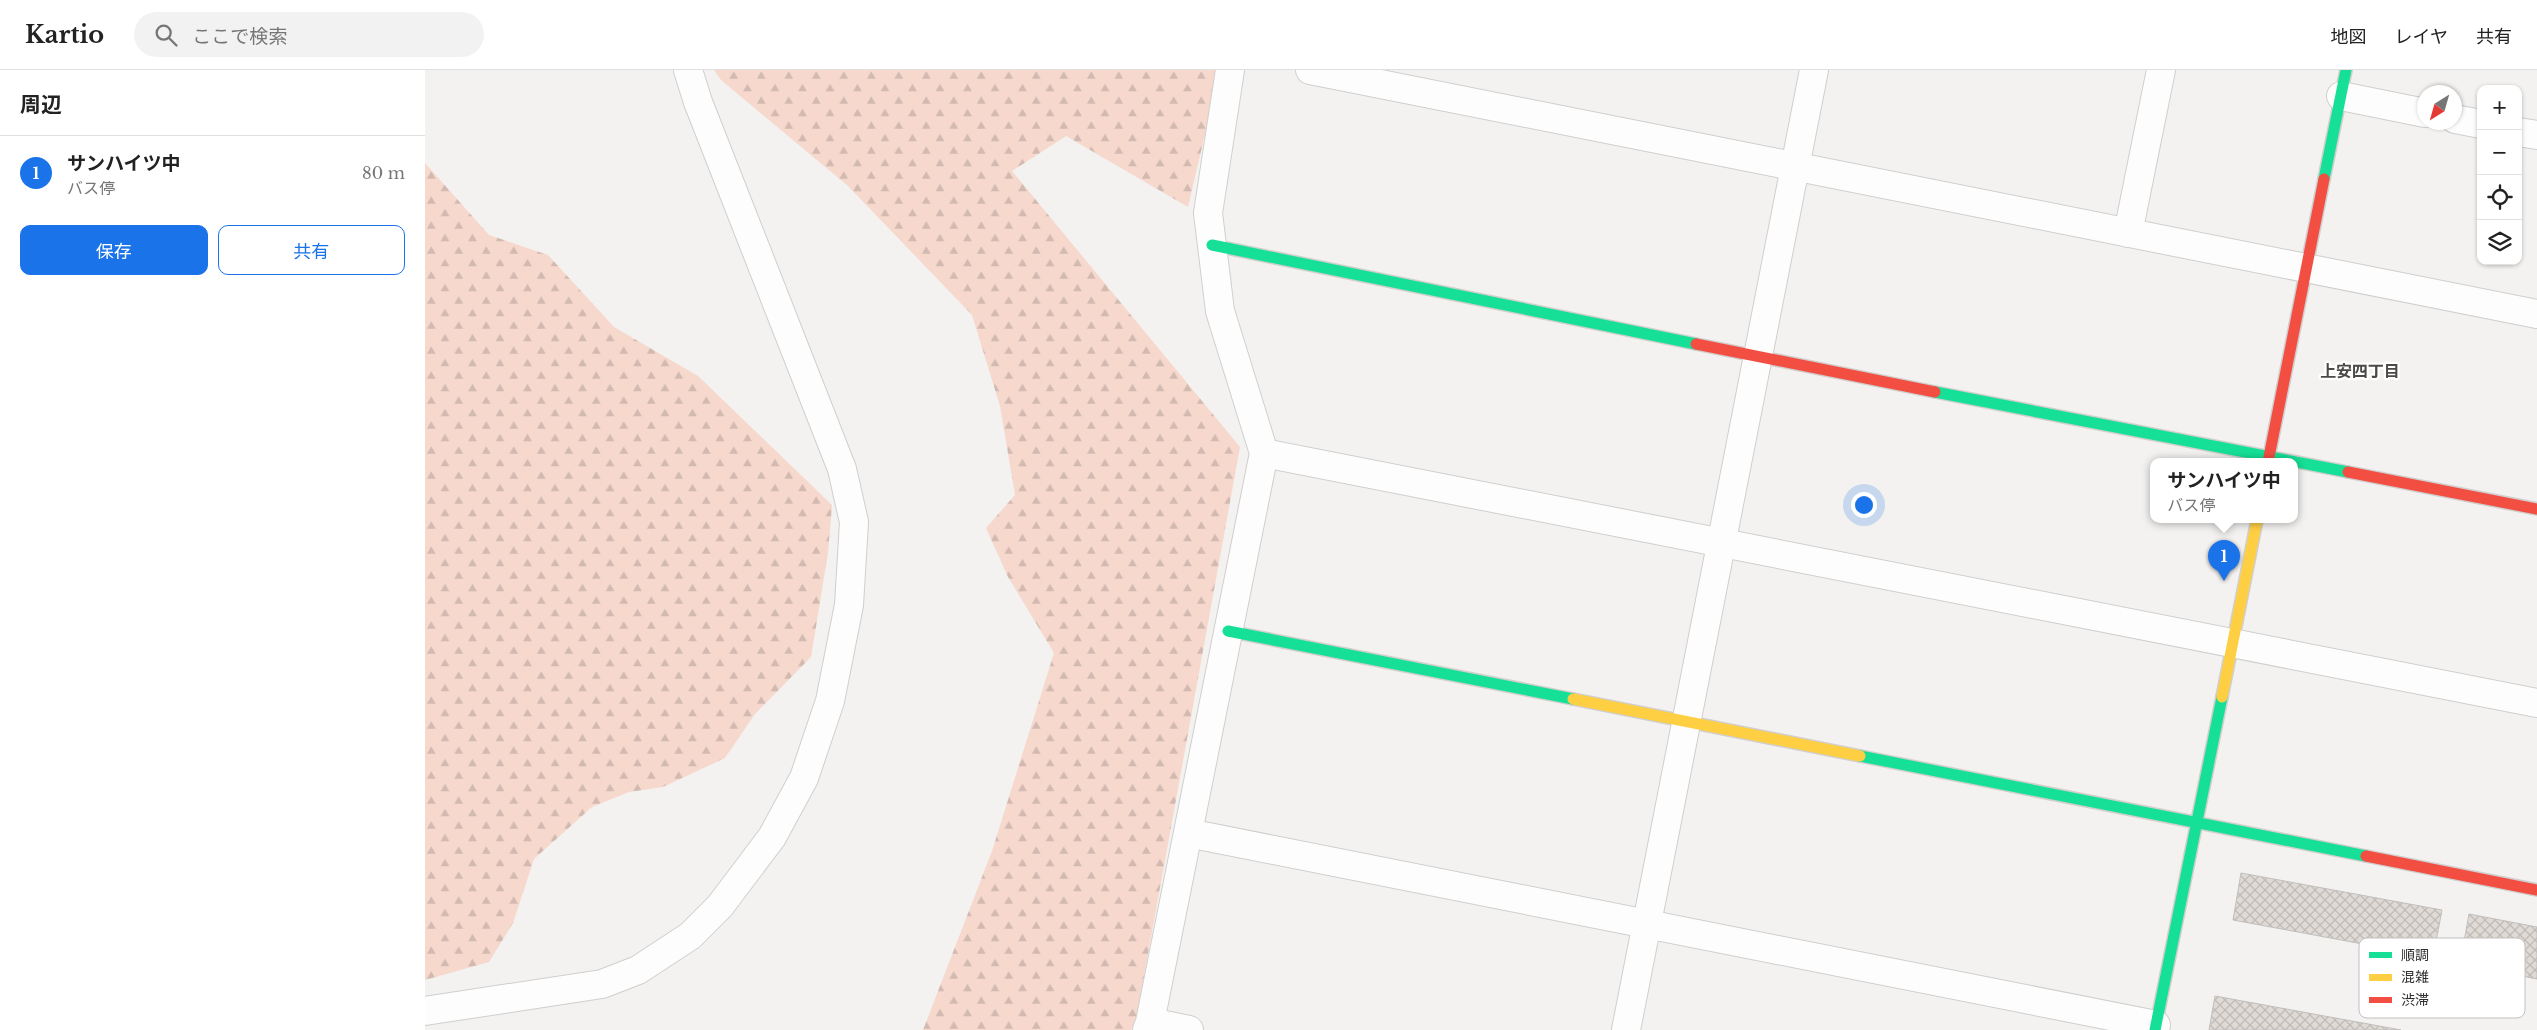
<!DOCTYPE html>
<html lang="ja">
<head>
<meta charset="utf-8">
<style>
  body { margin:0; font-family:"Libre Baskerville","Noto Sans JP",serif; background:#f2f2f2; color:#222 }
  .controls { position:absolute; right:15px; top:15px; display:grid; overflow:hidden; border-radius:10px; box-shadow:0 1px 4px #0004 }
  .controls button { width:45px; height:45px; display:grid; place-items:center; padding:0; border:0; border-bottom:1px solid #e0e0e0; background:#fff; color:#222; font:25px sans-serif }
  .compass { position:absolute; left:1992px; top:15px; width:45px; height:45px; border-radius:50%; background:#fff; box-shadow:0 1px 4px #0004; rotate:217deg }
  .you { position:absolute; left:1438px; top:434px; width:18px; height:18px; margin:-12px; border:4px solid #fff; border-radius:50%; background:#1a73e8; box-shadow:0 0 0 8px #1a73e833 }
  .badge { display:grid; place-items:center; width:32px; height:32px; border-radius:50%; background:#1a73e8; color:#fff; font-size:16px; font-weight:700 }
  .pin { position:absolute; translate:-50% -41px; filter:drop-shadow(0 1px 2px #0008) }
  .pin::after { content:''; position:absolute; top:26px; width:18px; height:15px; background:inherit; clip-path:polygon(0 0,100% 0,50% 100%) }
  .popup { position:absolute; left:1725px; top:388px; width:148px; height:65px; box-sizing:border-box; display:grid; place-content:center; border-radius:10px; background:#fff; filter:drop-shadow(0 1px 4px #0005); font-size:16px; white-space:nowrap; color:#767676 }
  .popup b { font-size:19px; color:#222 }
  .popup::after { content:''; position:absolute; left:50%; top:100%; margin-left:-10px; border:10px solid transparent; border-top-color:#fff }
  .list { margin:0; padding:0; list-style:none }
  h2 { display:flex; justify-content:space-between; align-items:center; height:65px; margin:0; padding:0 20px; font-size:21px }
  h2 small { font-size:16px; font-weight:400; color:#767676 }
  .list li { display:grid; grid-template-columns:32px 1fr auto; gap:15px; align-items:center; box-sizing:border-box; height:75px; padding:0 20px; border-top:1px solid #e0e0e0 }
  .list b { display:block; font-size:19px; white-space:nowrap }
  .list p { margin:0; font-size:16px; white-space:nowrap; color:#767676 }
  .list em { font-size:16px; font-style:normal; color:#767676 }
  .actions { display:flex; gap:10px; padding:15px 20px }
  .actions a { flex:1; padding:11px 0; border:1px solid #1a73e8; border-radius:10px; text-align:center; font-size:18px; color:#1a73e8 }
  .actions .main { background:#1a73e8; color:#fff }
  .icon { flex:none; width:28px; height:28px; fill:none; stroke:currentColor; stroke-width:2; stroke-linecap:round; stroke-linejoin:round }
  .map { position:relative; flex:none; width:2112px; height:960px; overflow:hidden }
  header { display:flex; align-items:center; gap:30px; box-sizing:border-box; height:70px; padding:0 25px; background:#fff; border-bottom:1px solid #e0e0e0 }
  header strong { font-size:24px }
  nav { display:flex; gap:28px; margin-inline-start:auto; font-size:18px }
  .search { width:350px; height:45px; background:#f2f2f2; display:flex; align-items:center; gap:12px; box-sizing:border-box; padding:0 18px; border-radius:28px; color:#767676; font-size:19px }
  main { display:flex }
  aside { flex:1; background:#fff }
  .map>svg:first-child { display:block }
</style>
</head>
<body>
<header>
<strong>Kartio</strong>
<div class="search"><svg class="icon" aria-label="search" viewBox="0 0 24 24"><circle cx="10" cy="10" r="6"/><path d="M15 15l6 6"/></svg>ここで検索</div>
<nav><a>地図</a><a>レイヤ</a><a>共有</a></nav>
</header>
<main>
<aside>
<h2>周辺<small></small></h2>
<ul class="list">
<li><span class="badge">1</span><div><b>サンハイツ中</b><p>バス停</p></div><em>80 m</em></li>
</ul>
<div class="actions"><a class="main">保存</a><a>共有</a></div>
</aside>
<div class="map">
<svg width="2112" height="960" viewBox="0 0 2112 960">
  <defs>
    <pattern id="forest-firs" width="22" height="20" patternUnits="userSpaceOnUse" patternTransform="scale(1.25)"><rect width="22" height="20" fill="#f6d8cd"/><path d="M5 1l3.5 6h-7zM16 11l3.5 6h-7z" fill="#d3bab0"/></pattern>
    <pattern id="building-cross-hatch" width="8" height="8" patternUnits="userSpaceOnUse" patternTransform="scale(1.25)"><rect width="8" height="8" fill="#e0dad5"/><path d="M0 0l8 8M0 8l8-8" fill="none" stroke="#c0bbb7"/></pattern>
  </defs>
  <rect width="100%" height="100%" fill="#f3f2f0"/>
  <path fill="url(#forest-firs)" d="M289 0H795L763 137 641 66 587 101 815 377 711 950 706 960H498L567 781 629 583 583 507 561 458 590 425 575 336 547 245 423 116 296 10Z
    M0 93 64 165 123 185 189 257 273 306 407 435 403 483 386 587 330 644 300 688 238 717 204 722 167 737 109 789 88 853 64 892 0 910Z"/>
  <path fill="url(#building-cross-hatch)" stroke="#c0bfbe" d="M1816 803 2017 840 2008 887 1808 850Z
    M2044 844 2112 857V909L2035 894Z
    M1790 926 1976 960H1784Z"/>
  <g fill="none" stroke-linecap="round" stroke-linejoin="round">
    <defs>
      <path id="street" d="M885 0 2112 244
        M1916 26 2000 43
        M2030 49 2056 54
        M2093 62 2112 65
        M1703 163 1736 0
        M839 383 2112 633
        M763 763 1731 955
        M0 941 177 914 213 900 265 866 295 836 347 767 379 708 405 631 424 535 429 452 417 399 273 32 263 0
        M725 952 764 960
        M722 960 725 952 839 383 795 241 783 143 805 0
        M1201 960 1389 0"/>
      <path id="fast" d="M1899 109 1921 0
        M787 175 1271 274
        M1510 322 1923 402
        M803 561 1148 629
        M1435 686 1941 786
        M1730 960 1797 627"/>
      <path id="slow" d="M1797 627 1832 450
        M1148 629 1435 686"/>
      <path id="jam" d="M1271 274 1510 322
        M1843 392 1899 109
        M1923 402 2112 439
        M1941 786 2112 820"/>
    </defs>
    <use href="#street" stroke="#d0cfce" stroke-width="30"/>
    <use href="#fast" stroke="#d0cfce" stroke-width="14"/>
    <use href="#slow" stroke="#d0cfce" stroke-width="14"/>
    <use href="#jam" stroke="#d0cfce" stroke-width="14"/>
    <use href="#street" stroke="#fdfdfd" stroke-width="28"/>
    <use href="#fast" stroke="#16e098" stroke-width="11"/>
    <use href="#slow" stroke="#ffcf43" stroke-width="11"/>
    <use href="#jam" stroke="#f24e42" stroke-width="11"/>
  </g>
  <g text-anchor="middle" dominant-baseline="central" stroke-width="4.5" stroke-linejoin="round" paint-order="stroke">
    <g font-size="16" font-weight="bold" fill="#4b4a47" stroke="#fff">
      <text x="1935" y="301">上安四丁目</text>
    </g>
  </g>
  <rect x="1934" y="868" width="166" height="80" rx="8" fill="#fff" stroke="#c0c0c0" stroke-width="1"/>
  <rect x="1944" y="882" width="23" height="6" fill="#16e098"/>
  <rect x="1944" y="904" width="23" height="7" fill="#ffcf43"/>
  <rect x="1944" y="927" width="23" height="6" fill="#f24e42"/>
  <g font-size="14" fill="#2e2d2c">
    <text x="1976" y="890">順調</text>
    <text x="1976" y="912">混雑</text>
    <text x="1976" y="935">渋滞</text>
  </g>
</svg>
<div class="controls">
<button>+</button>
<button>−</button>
<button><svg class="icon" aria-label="locate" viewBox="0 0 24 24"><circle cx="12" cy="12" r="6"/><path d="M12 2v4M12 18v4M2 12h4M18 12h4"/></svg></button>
<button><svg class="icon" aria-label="layers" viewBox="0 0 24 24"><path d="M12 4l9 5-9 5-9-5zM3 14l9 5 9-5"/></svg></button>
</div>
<svg class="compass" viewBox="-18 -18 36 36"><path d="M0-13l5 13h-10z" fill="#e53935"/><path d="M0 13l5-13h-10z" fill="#767676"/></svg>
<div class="you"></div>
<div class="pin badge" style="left:1799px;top:511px">1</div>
<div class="popup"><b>サンハイツ中</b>バス停</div>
</div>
</main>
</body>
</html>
